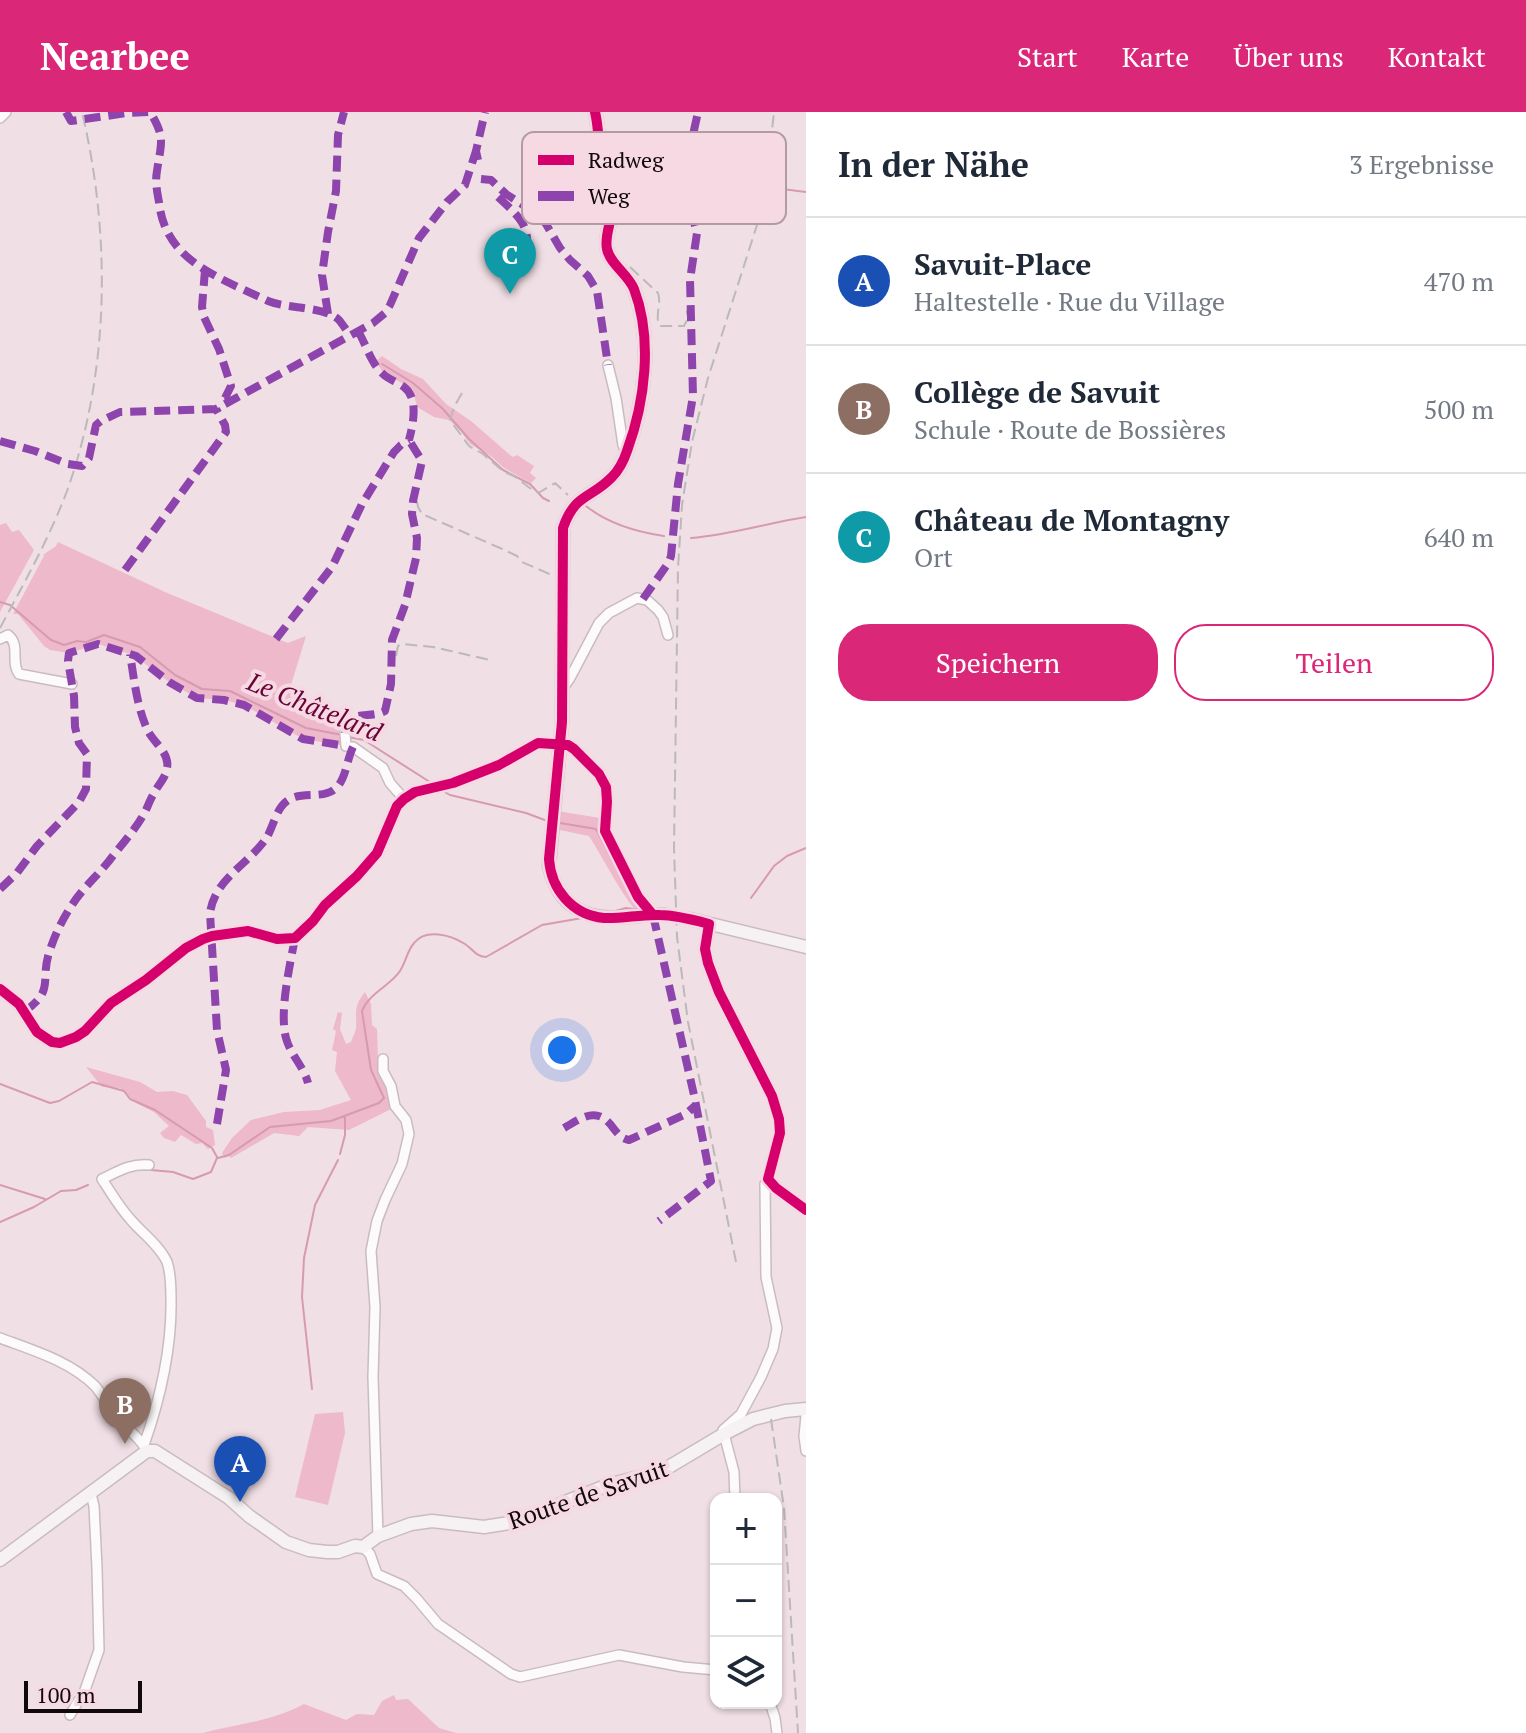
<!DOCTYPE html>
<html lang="de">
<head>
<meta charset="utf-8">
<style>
  body { margin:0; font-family:"PT Serif",serif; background:#f2f2f3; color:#1f2937 }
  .controls { position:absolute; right:24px; bottom:24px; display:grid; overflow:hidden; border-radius:16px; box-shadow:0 2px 6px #0004 }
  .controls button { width:72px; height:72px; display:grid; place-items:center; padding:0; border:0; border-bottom:2px solid #e0e1e3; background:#fff; color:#1f2937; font:40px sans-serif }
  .scale { position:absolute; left:24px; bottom:20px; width:118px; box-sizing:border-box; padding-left:8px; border:4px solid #12090c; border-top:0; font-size:22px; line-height:28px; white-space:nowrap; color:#12090c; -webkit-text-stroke:6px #f6d9e2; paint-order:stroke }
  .you { position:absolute; left:562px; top:938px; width:28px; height:28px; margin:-20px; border:6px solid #fff; border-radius:50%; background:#1a73e8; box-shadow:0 0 0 12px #1a73e833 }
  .badge { display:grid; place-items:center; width:52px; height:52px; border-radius:50%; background:#db2777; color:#fff; font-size:26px; font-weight:700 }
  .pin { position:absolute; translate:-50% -66px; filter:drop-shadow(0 2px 4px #0008) }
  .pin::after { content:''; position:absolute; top:42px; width:28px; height:24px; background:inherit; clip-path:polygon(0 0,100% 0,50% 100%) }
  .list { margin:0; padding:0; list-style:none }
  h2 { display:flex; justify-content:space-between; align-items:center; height:104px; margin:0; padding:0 32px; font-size:34px }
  h2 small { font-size:26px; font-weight:400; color:#747a83 }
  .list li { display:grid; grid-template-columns:52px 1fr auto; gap:24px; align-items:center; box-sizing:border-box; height:128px; padding:0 32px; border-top:2px solid #e0e1e3 }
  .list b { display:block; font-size:30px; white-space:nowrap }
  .list p { margin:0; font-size:26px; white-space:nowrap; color:#747a83 }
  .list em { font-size:26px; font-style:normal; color:#747a83 }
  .actions { display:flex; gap:16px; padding:24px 32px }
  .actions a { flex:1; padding:18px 0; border:2px solid #db2777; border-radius:32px; text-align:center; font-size:28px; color:#db2777 }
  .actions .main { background:#db2777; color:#fff }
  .icon { flex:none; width:44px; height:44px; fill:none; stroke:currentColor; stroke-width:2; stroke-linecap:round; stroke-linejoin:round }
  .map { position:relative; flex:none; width:806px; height:1621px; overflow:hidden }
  header { display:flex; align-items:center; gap:48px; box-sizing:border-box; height:112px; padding:0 40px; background:#db2777; color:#fff }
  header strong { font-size:38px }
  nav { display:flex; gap:44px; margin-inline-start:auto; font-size:28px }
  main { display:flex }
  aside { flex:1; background:#fff }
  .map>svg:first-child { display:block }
</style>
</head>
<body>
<header>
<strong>Nearbee</strong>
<nav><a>Start</a><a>Karte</a><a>Über uns</a><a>Kontakt</a></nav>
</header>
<main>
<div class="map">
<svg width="806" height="1621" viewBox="0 0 806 1621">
  <rect width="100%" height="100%" fill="#f0dfe5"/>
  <path fill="#edb9cb" d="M382 244 401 257 423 267 446 292 471 309 510 343 513 345 517 343 534 354 530 361 536 366 531 371 504 356 491 344 470 332 460 318 449 308 434 305 417 295 413 278 382 259 376 249Z
    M6 411 12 420 19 418 34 438 0 500V413Z
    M58 430 165 480 288 531 306 524 291 573 311 596 341 612 346 634 303 627 244 593 224 588 197 586 169 570 136 545 130 542 98 532 69 541 50 538 44 534 18 502H13L44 444 43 443 56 434Z
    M557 699 606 707 605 719 649 797 637 800C618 777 605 749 589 724L555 717Z
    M365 880 371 892 372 913 377 917 378 948 389 974 393 996 349 1018 308 1015 299 1024 274 1021 231 1046 229 1044 224 1046 222 1041 232 1026 251 1008 284 1000 320 998 351 988 335 959 337 940 332 938 336 919 333 917 338 900 342 901 340 917 346 932 351 930C352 927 356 919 356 916 357 899 353 895 365 880Z
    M86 955 140 970 157 980 173 979 187 983 206 1009V1015L213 1018 215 1033 208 1037 202 1031 196 1032 181 1023 175 1030 164 1026 160 1021 169 1014 154 1000 136 991 120 976 102 975Z
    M343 1300 345 1321 328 1393 295 1385 315 1302Z
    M394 1583 396 1588 408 1587 439 1616 456 1621H203C239 1611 271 1610 304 1592L346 1608 357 1602 374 1603 382 1589Z"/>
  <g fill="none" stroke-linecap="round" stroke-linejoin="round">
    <path stroke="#d79ab0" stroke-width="2" d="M694 37 710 45 720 53 746 62 758 72
      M633 43 676 32 687 35
      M774 76 806 80
      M382 252 413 271 443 297 468 326 503 358 530 372 543 386 549 389
      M586 394C607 411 637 420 664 424
      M691 426C730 423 767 411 806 405
      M0 490 10 493 51 528 64 533 77 529 86 530 104 523 140 535 175 563 202 577 230 579 306 616 342 623
      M348 625 364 628 433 672
      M441 678 450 683 526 701 550 710
      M560 711 596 717 633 788 640 794
      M751 786 774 754 787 744 806 736
      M612 800 626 796 641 798
      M0 972 50 991 59 989 92 970 124 979 130 987 155 998 212 1036 217 1045
      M340 1042 345 1023V1004
      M218 1046 229 1043 270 1015 331 1009 379 991 384 986 371 958 362 899C369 881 390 874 400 859 406 850 407 839 414 831 426 816 451 823 465 832 474 838 475 844 486 845L542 813 582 806
      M140 1057 173 1060 193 1067 211 1060 217 1046
      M0 1073 45 1087
      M0 1110 34 1095 61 1079 76 1078 88 1073
      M312 1277 302 1185 304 1146 315 1093 338 1048"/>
    <path stroke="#cfbfc4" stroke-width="12" stroke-dasharray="12 6" stroke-linecap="butt" d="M666 803 690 807"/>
    <defs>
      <path id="street" d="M0 6 6 0
        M608 253 616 286 623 333 626 341
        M0 527 8 523C21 533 10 550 19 562L72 572
        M563 576 570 566 599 511 609 501 637 486 647 488 658 498 663 505 668 523
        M345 621 346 634 353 635 383 656 390 671 404 687
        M709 812 705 837 708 851 719 880 772 984 779 1007 780 1021 768 1067 776 1076 806 1098
        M0 877 19 892 37 920 52 930 60 931 76 925 85 919 111 891 146 868 186 836 203 827 212 824 248 819 277 827 295 826 313 809 325 793 357 764 377 741 397 694 404 687 415 680 453 671 499 653 538 631 568 633 574 637 599 662 606 675 607 690 605 719 638 785 653 803
        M0 1226C32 1238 70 1249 95 1274 103 1283 108 1295 117 1305 126 1316 138 1324 146 1337
        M806 1304 804 1324 806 1339
        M144 1333C160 1287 172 1237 171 1187 171 1176 171 1161 167 1150 160 1134 142 1121 131 1108 120 1096 111 1081 102 1067 117 1060 131 1051 149 1053
        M735 1387 734 1360 723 1318 741 1302 761 1265 773 1237 777 1216 766 1165 765 1072 768 1067
        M378 1424 373 1265 375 1195 371 1139 377 1109 385 1088 402 1052 409 1022 406 1008 395 994 391 974 383 959V947
        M363 1435 370 1442 377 1462 404 1474 417 1487 438 1512 511 1562 520 1565 619 1543 683 1555 716 1558
        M770 1591 775 1606 777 1621
        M70 1603 85 1578 99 1538 97 1456 94 1394 91 1382"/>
      <path id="secondary" d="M595 0C599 16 598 32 601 48 603 64 612 79 612 96 612 109 604 124 607 137 610 152 628 162 634 177 653 227 645 290 627 339 624 348 619 358 612 365 591 387 575 381 563 416L562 610 549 753C552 768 558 781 569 791 597 816 633 801 666 803
        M690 807 806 835
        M0 1448 147 1339H155L229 1386 249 1404 286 1430 309 1438 327 1440H338L355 1434 363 1435 378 1424 411 1412 432 1409 484 1415 515 1410 608 1373 662 1359 724 1322 753 1307 785 1299 806 1297"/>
    </defs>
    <use href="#street" stroke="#c9bcc1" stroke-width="12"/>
    <use href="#secondary" stroke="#c9bcc1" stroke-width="15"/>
    <use href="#street" stroke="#fdfafb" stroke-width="9"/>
    <use href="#secondary" stroke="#f6f1f3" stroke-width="12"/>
    <path stroke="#bcb9ba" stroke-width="2" stroke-dasharray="12 6" stroke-linecap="butt" d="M630 155 658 181C662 191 654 205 660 214H684L687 208V198
      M462 281 454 295 450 308 469 334 483 342 504 360 514 364 535 380H540L555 371 568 383
      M417 389 418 395 422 402 500 436 517 444 522 450 554 464
      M0 516C24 471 49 427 67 379 110 259 111 123 82 0
      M396 544 398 534 402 532 433 535 490 548
      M736 1150 688 910 677 825 674 736 678 456 682 393 692 330 708 266 757 113 767 64 774 0
      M771 1307 784 1396 798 1621"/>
    <path stroke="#8e44ad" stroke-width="8" stroke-dasharray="16 8" stroke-linecap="butt" d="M66 0 71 9 127 1 150 0C166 26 161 31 157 59 155 69 157 80 159 90 165 150 221 166 268 189 288 197 322 194 338 207 342 211 346 218 350 223
      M478 48 476 39 485 0
      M481 67 491 68 506 82 534 100 546 112 560 136 570 148 588 164 597 179 608 253
      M498 85C525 110 533 117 523 155L504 153
      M205 158 202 195 204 205 219 237 231 274 225 286 217 290
      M328 202 322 163 328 120 336 79 338 23 344 0
      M358 219C366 232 371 252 383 262 389 268 398 270 404 275 419 286 413 313 409 328
      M0 329 35 339 68 352 82 354 89 346 96 313 101 309 120 300 216 297 373 211 385 201 390 193 419 126 447 90 465 73 476 39
      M125 458 226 320 225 313 216 297
      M643 487 669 450 671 444 678 372 693 284 690 168 697 121 688 89 687 50 698 0
      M276 527 332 455 362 392 394 340 401 333 409 328
      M345 621C347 595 369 608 385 599L391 572 392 528 405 493 416 446 417 426 412 402 413 389 422 349 409 328
      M0 777 17 761 37 734 79 690 86 677 87 642 79 631 75 615 74 584 68 549 69 541 98 532 130 542 136 544 169 570 197 586 224 588 244 593 303 627 346 634
      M653 803 694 983 711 1069 659 1109
      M295 826C290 853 279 900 286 926 290 942 304 955 308 971
      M25 899C55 878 40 869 49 841 54 825 61 810 70 796 81 778 96 765 109 749 121 733 136 717 145 700 148 694 150 688 153 683 157 674 166 666 167 656 170 641 154 631 148 619 137 596 134 567 130 542
      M217 1012 226 958 217 918 210 801C215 767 246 754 265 728 274 716 275 695 290 687 305 679 325 688 337 675 346 666 347 647 353 635
      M564 1016C584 1004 598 994 614 1017 619 1023 621 1026 629 1028L686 1002 696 993"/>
    <defs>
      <path id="cycleway" d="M595 0C599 16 598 32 601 48 603 64 612 79 612 96 612 109 604 124 607 137 610 152 628 162 634 177 653 227 645 290 627 339 624 348 619 358 612 365 591 387 575 381 563 416L562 610 549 747C551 777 572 803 604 806 622 807 641 802 660 803 676 803 694 808 709 812L705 837 708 851 719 880 772 984 779 1007 780 1021 768 1067 776 1076 806 1098
        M0 877 19 892 37 920 52 930 60 931 76 925 85 919 111 891 146 868 186 836 203 827 212 824 248 819 277 827 295 826 313 809 325 793 357 764 377 741 397 694 404 687 415 680 453 671 499 653 538 631 568 633 574 637 599 662 606 675 607 690 605 719 638 785 653 803"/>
    </defs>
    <use href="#cycleway" stroke="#f6d9e2" stroke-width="15"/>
    <use href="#cycleway" stroke="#d6006c" stroke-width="10"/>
  </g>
  <g text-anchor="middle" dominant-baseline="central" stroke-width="8" stroke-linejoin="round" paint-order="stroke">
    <g font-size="24" fill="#12090c" stroke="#f6d9e2">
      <text transform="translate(588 1382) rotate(-19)">Route de Savuit</text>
    </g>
    <g font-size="26" font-style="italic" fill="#690438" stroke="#f6d9e2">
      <text transform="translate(315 594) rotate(22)">Le Châtelard</text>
    </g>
  </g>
  <rect x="522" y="20" width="264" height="92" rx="12" fill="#f6d9e2" stroke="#b29ba2" stroke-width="2"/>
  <rect x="538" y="43" width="36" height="10" fill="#d6006c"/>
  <rect x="538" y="79" width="36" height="10" fill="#8e44ad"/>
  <g font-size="22" fill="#12090c">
    <text x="588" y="56">Radweg</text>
    <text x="588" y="92">Weg</text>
  </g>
</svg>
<div class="controls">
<button>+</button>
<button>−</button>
<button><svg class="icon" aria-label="layers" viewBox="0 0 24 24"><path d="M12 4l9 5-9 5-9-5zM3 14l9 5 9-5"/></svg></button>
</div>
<div class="scale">100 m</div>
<div class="you"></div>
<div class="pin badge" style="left:240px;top:1390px;background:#1a4fb4">A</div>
<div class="pin badge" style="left:125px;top:1332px;background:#8d6e63">B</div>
<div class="pin badge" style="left:510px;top:182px;background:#0f9aa8">C</div>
</div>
<aside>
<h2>In der Nähe<small>3 Ergebnisse</small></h2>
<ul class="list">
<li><span class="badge" style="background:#1a4fb4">A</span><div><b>Savuit-Place</b><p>Haltestelle · Rue du Village</p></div><em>470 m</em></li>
<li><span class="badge" style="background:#8d6e63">B</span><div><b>Collège de Savuit</b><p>Schule · Route de Bossières</p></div><em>500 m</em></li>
<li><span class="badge" style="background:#0f9aa8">C</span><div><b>Château de Montagny</b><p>Ort</p></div><em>640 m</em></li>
</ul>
<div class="actions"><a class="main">Speichern</a><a>Teilen</a></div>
</aside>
</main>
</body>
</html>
